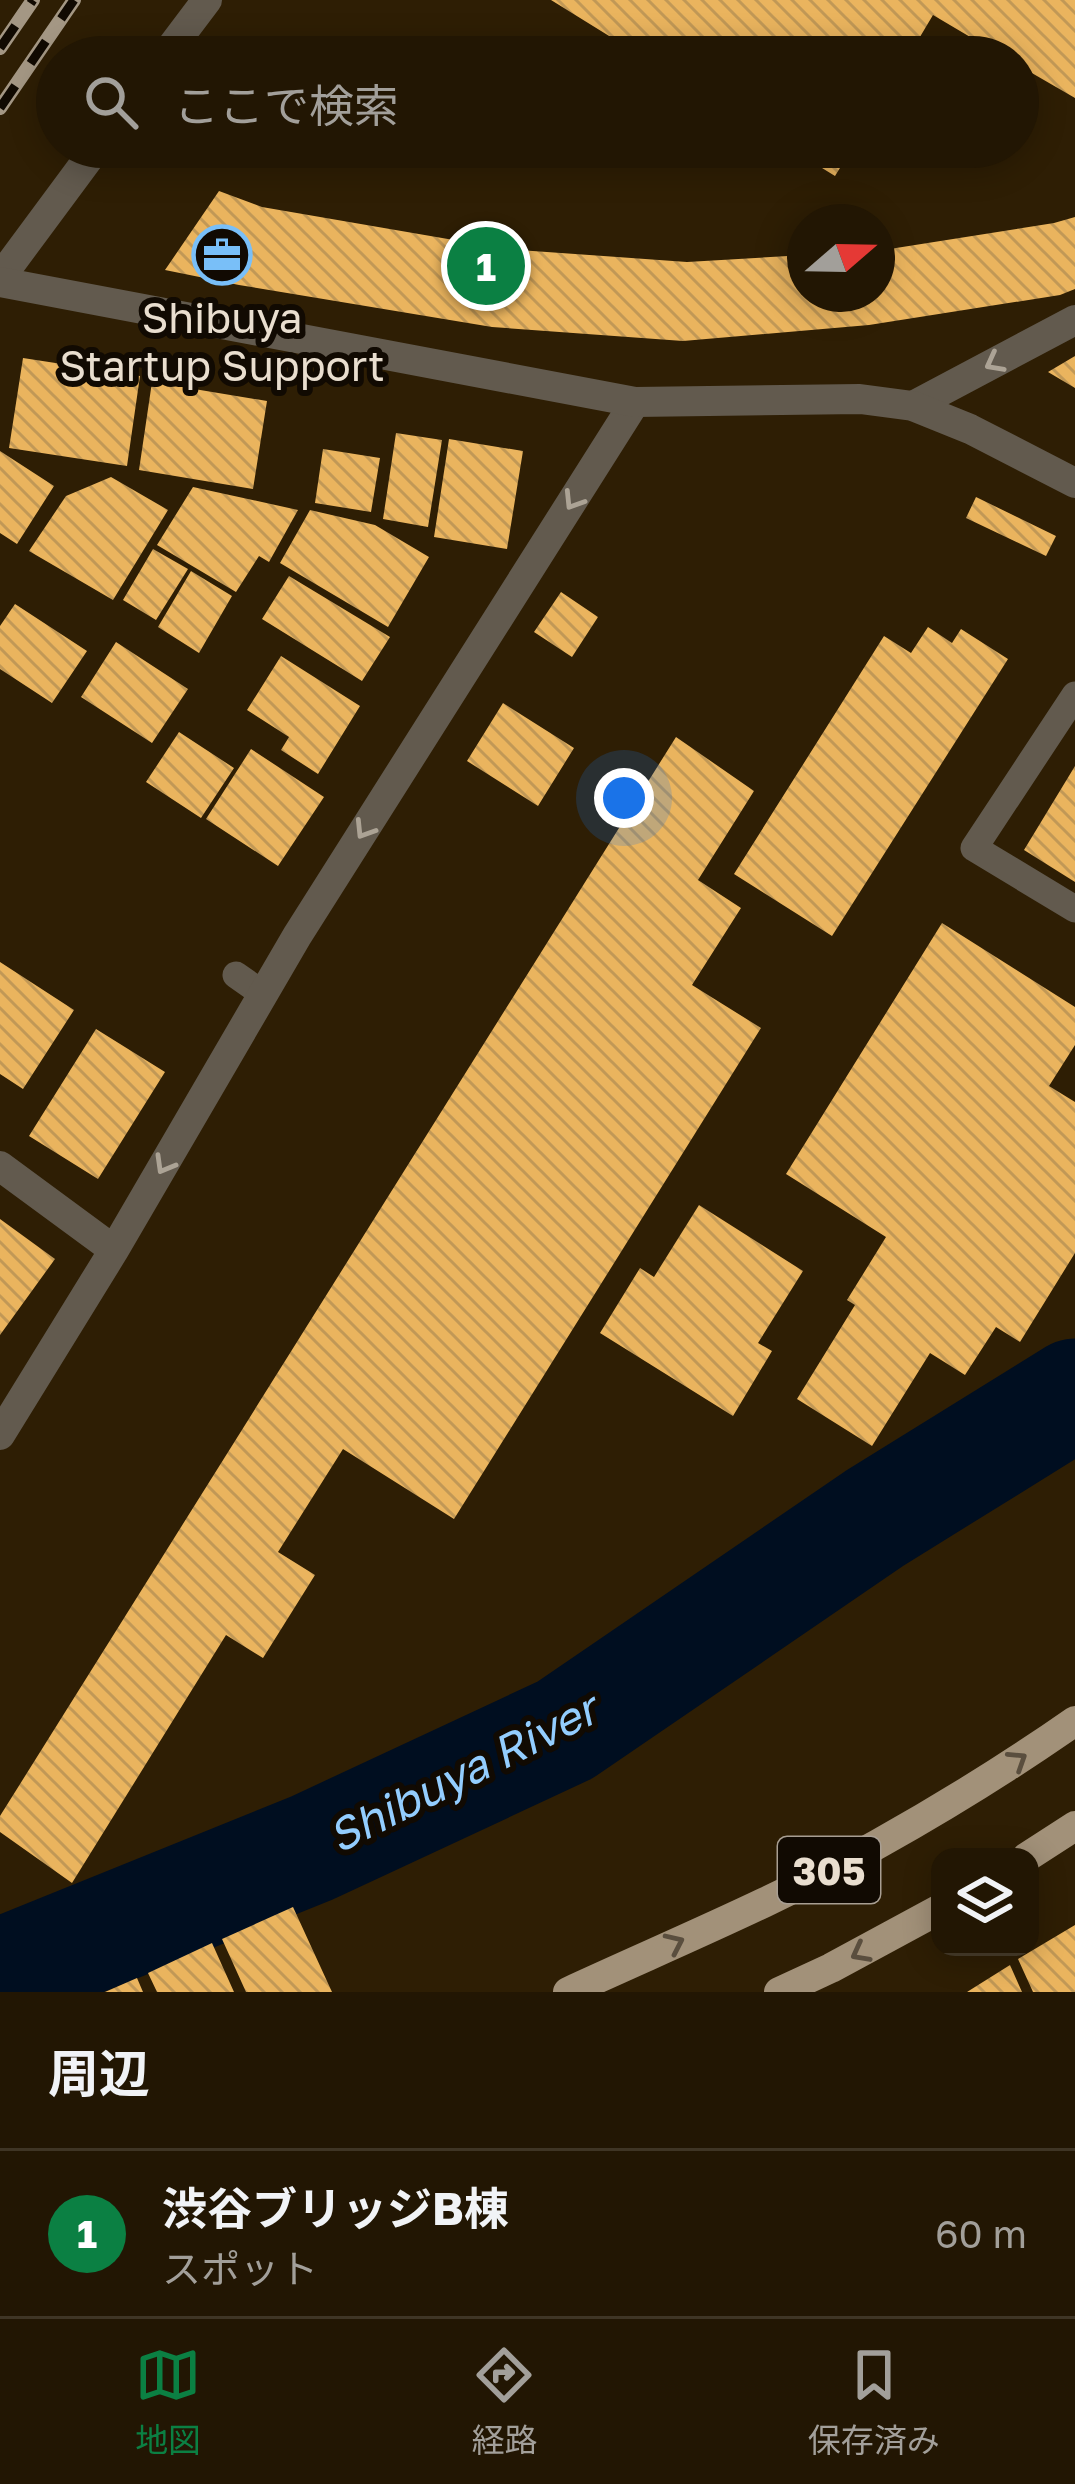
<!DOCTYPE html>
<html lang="ja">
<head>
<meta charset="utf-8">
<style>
  body { margin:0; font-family:"Golos Text","Noto Sans JP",sans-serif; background:#2e2312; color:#f1f3f6 }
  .controls { position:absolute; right:36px; bottom:36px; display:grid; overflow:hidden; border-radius:24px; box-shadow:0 6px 30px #0003 }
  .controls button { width:108px; height:108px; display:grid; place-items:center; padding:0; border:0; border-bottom:3px solid #3f3525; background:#221603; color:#f1f3f6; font:60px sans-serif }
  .compass { position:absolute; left:787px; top:204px; width:108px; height:108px; border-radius:50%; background:#221603; box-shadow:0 6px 30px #0003; rotate:70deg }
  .you { position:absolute; left:624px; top:798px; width:42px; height:42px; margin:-30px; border:9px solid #fff; border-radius:50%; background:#1a73e8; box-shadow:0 0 0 18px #1a73e833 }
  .badge { display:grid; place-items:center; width:78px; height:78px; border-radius:50%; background:#0b8043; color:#fff; font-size:39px; font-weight:700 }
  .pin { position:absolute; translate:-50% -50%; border:6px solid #fff; box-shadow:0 3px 12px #0006 }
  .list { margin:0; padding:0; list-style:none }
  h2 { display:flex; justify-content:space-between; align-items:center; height:156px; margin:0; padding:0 48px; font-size:51px }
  h2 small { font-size:39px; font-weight:400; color:#a29f9a }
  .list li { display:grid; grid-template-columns:78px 1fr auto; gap:36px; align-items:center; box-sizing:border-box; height:168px; padding:0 48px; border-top:3px solid #3f3525 }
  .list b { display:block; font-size:45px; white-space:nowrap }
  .list p { margin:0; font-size:39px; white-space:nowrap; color:#a29f9a }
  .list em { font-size:39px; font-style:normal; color:#a29f9a }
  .icon { flex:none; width:66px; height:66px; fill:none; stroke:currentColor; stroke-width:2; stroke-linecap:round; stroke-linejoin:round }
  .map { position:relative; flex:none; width:1075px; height:1992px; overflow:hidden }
  .search { position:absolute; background:#221603; box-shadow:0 6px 30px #0003; left:36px; right:36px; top:36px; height:132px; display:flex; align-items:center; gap:30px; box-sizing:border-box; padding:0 42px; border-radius:66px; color:#a29f9a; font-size:45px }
  .sheet { height:324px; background:#221603 }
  nav { display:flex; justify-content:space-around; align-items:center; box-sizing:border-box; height:168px; border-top:3px solid #3f3525; background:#221603; font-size:33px; color:#a29f9a }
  nav a { display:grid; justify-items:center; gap:6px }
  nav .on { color:#0b8043 }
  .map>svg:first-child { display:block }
</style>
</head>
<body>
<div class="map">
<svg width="1075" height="1992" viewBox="0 0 1075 1992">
  <defs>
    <pattern id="building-back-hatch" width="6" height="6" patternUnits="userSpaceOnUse" patternTransform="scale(3)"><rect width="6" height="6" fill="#eab45e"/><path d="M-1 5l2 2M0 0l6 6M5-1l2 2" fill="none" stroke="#c19856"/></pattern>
  </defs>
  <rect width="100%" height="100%" fill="#2e1e04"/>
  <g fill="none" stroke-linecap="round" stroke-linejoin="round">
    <path stroke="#000e20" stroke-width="111" d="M0 1974 312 1848 565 1730 875 1518 1075 1394"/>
  </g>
  <path fill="url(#building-back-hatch)" d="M551 0H1075V98L1018 65V57H1004L933 15 908 57H643Z
    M788 147H853L835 176Z
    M219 191 262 207 506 249 687 262 805 255V294H877V251L1054 223 1075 217V289L1060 295 869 325 683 341 492 327 239 285 165 270Z
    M1075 356V388L1048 372Z
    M23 358 140 376 127 466 9 448Z
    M152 382 267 401 253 489 139 470Z
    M396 433 442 440 428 527 383 519Z
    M449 439 523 451 507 549 434 537Z
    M323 449 380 458 371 512 315 503Z
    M0 451 54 486 17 544 0 533Z
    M111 477 168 510 113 600 29 551 66 496Z
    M193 487 298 510 269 562 259 556 236 592 157 545Z
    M976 497 1056 536 1046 556 966 518Z
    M310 510 375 525 429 557 388 627 280 563Z
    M153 549 188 569 156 620 123 600Z
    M191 571 232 596 199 653 158 627Z
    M289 576 390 637 362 681 262 619Z
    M561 592 598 617 572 657 534 632Z
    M15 604 87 651 52 703 0 669V626Z
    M928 627 952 643 961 629 1008 659 832 936 734 874 884 636 911 653Z
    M116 642 188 689 152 743 81 697Z
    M281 656 360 706 318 774 281 750 289 737 247 710Z
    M503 703 574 748 538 806 467 761Z
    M179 732 234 768 201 818 146 782Z
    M676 737 754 791 698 880 741 908 692 985 761 1028 454 1519 343 1449 278 1552 315 1575 263 1658 226 1635 72 1883 0 1832V1816Z
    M251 749 324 797 278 866 206 819Z
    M1075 766V882L1024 850Z
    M942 923 1075 1007V1045L1049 1086 1075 1102V1253L1020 1342 996 1327 965 1375 930 1353 872 1446 797 1399 855 1305 847 1300 886 1237 786 1174Z
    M0 962 74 1010 23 1089 0 1074Z
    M96 1029 165 1072 98 1179 29 1136Z
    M699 1205 803 1271 758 1343 772 1351 733 1416 600 1333 640 1268 654 1277Z
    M0 1219 55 1259 0 1335Z
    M293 1907 332 1992H246L222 1939Z
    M1075 1925V1992H1033L1018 1959Z
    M212 1943 234 1992H157L148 1973Z
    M1010 1965 1022 1992H967Z
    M137 1978 143 1992H105Z"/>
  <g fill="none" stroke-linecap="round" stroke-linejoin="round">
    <path stroke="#625a4e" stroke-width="27" d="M1075 695 974 848 1075 909
      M236 975 263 994"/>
    <path stroke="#625a4e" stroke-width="30" d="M164 57 207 0
      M0 278 97 147
      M913 406 1075 320
      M0 1166 114 1250
      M0 1435 114 1250 297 936 635 402"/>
    <path stroke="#625a4e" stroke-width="30" d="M0 282 635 402 860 399 913 406 970 429 1075 483"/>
    <path stroke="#a29179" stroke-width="30" d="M1027 1857 1075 1826
      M568 1992C672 1944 779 1900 878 1844 946 1806 1012 1765 1075 1721
      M779 1992 831 1968 940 1909"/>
    <defs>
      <path id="rail" d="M0 48 33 0
        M0 108 74 0"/>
    </defs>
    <use href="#rail" stroke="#a49784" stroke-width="14"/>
    <use href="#rail" stroke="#110a02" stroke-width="9" stroke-dasharray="27" stroke-linecap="butt"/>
  </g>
  <defs><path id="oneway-chevron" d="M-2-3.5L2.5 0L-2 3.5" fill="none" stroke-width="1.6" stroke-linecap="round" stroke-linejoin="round" transform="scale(3)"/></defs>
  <g stroke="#aca395">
    <use href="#oneway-chevron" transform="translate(994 363) rotate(152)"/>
    <use href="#oneway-chevron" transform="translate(573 501) rotate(122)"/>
    <use href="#oneway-chevron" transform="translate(364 830) rotate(122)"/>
    <use href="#oneway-chevron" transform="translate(164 1165) rotate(120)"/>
  </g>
  <g stroke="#5a4e3e">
    <use href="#oneway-chevron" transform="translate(1018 1760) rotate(-33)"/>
    <use href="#oneway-chevron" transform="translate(675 1943) rotate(-25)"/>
    <use href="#oneway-chevron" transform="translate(860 1953) rotate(152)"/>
  </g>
  <defs>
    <symbol id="office-ring" viewBox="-11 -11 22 22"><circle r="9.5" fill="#110a02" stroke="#79bff8" stroke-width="1.5"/><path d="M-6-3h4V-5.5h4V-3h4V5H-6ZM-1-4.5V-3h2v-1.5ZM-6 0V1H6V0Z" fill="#79bff8"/></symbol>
  </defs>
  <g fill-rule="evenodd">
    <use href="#office-ring" x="189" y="222" width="66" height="66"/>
  </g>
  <g text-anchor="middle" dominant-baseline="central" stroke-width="12" stroke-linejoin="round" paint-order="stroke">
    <rect fill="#110a02" stroke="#a89e92" stroke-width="3" x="778" y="1837" width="102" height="66" rx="9"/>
    <g font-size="39" font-weight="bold" fill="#e9decf">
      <text x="829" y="1870">305</text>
    </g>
    <g font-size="42" fill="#e9decf" stroke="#110a02">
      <text x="222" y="317">Shibuya<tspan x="222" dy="48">Startup Support</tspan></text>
    </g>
    <g font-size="45" font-style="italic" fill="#93cdfe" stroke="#110a02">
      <text transform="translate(462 1772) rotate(-27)">Shibuya River</text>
    </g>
  </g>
</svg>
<div class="controls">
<button><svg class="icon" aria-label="layers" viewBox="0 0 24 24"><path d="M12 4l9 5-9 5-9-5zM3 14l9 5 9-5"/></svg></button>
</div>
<svg class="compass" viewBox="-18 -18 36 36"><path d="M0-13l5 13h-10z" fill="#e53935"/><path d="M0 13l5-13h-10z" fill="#a29f9a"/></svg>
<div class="you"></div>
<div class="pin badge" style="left:486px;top:266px">1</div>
<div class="search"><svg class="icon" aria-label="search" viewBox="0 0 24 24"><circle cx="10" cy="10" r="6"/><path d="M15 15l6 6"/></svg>ここで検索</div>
</div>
<section class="sheet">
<h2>周辺<small></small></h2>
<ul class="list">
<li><span class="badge">1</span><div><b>渋谷ブリッジB棟</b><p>スポット</p></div><em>60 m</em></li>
</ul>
</section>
<nav>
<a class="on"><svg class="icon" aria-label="map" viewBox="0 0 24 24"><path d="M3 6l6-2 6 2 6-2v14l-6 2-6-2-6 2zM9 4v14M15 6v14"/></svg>地図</a>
<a><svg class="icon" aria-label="directions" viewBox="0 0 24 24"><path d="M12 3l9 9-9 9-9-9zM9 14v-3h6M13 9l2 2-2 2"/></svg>経路</a>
<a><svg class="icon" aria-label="saved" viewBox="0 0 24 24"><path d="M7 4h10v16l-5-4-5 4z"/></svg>保存済み</a>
</nav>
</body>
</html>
